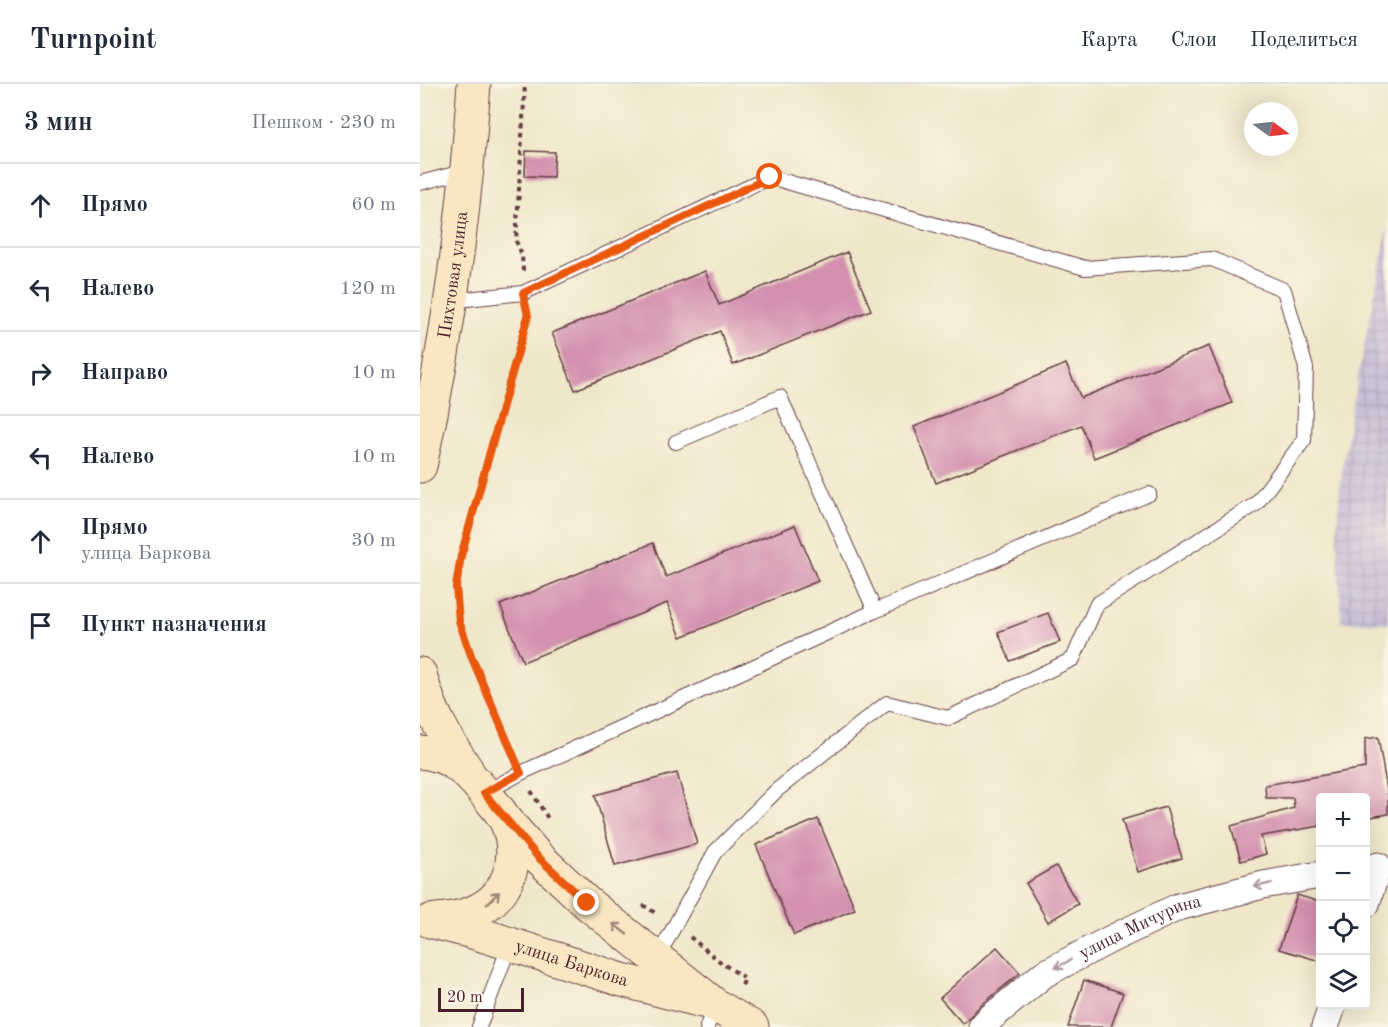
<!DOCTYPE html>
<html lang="ru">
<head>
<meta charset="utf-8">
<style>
  body { margin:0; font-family:"Old Standard TT",serif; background:#f6f6f7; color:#1f2937 }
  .controls { position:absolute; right:18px; bottom:18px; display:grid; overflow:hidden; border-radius:6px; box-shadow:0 6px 24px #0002 }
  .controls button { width:54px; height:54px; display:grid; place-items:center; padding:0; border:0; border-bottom:2px solid #e0e1e3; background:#fff; color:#1f2937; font:30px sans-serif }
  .compass { position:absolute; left:824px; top:18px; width:54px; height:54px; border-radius:50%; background:#fff; box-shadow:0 6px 24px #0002; rotate:105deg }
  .scale { position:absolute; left:18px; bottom:15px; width:86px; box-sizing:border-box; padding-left:6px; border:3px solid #4a1f2b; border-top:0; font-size:16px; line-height:21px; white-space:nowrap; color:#4a1f2b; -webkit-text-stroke:4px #fcf5e5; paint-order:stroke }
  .stop { position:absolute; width:18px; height:18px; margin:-14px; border:4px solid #ea580c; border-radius:50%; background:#fff }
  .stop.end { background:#ea580c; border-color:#fff; box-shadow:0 2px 6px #0008 }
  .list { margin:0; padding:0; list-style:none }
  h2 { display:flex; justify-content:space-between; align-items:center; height:78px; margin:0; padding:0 24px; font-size:26px }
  h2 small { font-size:20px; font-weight:400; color:#747a83 }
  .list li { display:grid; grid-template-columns:39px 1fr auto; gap:18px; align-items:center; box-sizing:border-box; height:84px; padding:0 24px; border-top:2px solid #e0e1e3 }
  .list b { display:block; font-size:22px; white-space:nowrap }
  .list p { margin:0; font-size:20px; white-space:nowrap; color:#747a83 }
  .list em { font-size:20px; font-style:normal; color:#747a83 }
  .icon { flex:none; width:33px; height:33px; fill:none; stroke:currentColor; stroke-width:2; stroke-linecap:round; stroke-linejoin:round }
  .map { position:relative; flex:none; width:968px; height:943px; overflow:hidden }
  header { display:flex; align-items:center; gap:36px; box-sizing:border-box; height:84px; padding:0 30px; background:#fff; border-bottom:2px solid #e0e1e3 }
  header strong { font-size:28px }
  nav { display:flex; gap:33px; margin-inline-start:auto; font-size:21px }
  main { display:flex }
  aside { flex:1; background:#fff }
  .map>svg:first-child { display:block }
</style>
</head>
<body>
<header>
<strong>Turnpoint</strong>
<nav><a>Карта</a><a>Слои</a><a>Поделиться</a></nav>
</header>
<main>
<aside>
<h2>3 мин<small>Пешком · 230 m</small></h2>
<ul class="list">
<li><svg class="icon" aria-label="ahead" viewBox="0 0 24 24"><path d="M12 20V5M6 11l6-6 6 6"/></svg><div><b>Прямо</b></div><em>60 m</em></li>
<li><svg class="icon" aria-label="left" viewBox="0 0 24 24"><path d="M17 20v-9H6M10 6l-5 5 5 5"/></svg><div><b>Налево</b></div><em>120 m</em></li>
<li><svg class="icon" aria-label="right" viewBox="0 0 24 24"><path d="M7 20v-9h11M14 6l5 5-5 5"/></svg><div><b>Направо</b></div><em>10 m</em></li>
<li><svg class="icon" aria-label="left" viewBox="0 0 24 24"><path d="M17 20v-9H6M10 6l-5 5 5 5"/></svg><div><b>Налево</b></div><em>10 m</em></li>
<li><svg class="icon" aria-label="ahead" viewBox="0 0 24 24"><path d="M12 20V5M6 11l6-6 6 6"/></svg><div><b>Прямо</b><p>улица Баркова</p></div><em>30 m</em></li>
<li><svg class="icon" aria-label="arrive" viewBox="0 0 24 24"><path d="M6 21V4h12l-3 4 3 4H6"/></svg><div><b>Пункт назначения</b></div></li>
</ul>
</aside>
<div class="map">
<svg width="968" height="943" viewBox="0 0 968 943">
  <defs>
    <pattern id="industrial-grid" width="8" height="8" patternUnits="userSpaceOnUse" patternTransform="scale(1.5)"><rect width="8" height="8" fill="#c9bfd7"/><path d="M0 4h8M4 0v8" fill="none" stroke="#aea4b9"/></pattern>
  </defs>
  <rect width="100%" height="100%" fill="#fcf5e5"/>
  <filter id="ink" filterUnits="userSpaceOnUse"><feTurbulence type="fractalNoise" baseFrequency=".0167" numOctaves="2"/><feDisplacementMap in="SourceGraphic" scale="12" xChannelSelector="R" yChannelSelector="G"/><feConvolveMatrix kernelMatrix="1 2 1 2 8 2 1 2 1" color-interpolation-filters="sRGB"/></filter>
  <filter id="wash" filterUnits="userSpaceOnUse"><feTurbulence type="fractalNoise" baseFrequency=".008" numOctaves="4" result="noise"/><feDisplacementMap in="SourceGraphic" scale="24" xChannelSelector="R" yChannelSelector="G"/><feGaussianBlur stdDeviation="1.35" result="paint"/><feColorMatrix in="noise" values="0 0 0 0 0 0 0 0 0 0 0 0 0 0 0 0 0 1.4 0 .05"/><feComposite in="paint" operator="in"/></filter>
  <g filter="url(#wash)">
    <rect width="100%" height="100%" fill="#f0e7ca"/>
    <path fill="url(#industrial-grid)" d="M968 143V539L921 538 917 450 920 400 932 322Z"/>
    <g id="blocks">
      <path fill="#d390af" d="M106 67 135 68 133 93 105 92Z
        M427 168 451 226 313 281 300 247 155 306 132 249 285 187 299 221Z
        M789 262 812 319 674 374 661 341 516 399 494 343 646 280 661 314Z
        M375 441 398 497 261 553 247 519 103 578 80 521 233 459 246 493Z
        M628 529 640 558 590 577 578 548Z
        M958 653 968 713V730L945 734V714H900V742L841 752 846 770 821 777 811 742 874 724 873 714H846L845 701 945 684V655Z
        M257 689 277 760 195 782 175 711Z
        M746 723 762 774 718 788 702 736Z
        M398 735 435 825 374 851 336 761Z
        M636 782 658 820 628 838 606 799Z
        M877 811 900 818V877L859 865Z
        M577 863 600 889 558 924 543 940 520 914Z
        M664 896 703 909 691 943H648Z"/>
    </g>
  </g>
  <g filter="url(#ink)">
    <use href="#blocks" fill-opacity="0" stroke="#633d43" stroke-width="1.5"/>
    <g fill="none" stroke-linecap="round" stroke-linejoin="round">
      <defs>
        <path id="lane" d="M0 99 46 87
          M32 214 47 215 103 209 350 93 665 184 792 175 864 206 886 284 884 356 836 420 677 520 653 575 528 634 467 619 357 706 295 768 237 874
          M256 358 360 313 455 527
          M64 709 101 689 455 527 729 410
          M59 943 90 860
          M287 943 295 921"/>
        <g id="street">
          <path d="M946 820 958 782"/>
          <path id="s1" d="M562 943 568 936 624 890 691 855 758 823 843 801 900 791"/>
          <path d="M905 943 913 920"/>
        </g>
        <g id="secondary">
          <path id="s2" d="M0 382C28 256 45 129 54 0"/>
          <path d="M0 590C9 626 26 655 47 686"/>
          <path d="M0 668C29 670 47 687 64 708 71 717 81 727 86 737 101 770 91 811 56 827 44 833 30 835 16 836"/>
          <path d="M85 735 117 772 167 819 295 921 332 943"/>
          <path id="s3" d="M10 837 56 849 202 896 282 917"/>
        </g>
      </defs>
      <use href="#lane" stroke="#633d43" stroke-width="16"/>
      <use href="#street" stroke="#633d43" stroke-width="29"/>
      <use href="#secondary" stroke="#633d43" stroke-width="35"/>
      <path stroke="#633d43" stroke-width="4" stroke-dasharray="4.5 4.5" stroke-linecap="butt" d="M103 187 102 171 96 157 105 0
        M93 671 52 574 39 537 36 503 41 472 107 230
        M111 707 129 736
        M223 821 237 830
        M270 853 303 880 325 894 321 904"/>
      <use href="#lane" stroke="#fff" stroke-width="14"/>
      <use href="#street" stroke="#fff" stroke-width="27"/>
      <use href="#secondary" stroke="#f9e7c3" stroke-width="33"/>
    </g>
    <defs><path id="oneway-shaft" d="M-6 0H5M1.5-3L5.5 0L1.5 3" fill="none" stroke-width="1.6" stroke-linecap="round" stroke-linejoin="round" transform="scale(1.5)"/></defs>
    <g stroke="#ae9aa0">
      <use href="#oneway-shaft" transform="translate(843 801) rotate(168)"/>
      <use href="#oneway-shaft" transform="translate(643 880) rotate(152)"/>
    </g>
    <g stroke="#a28377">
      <use href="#oneway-shaft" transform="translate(73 814) rotate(-45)"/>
      <use href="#oneway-shaft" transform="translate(200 845) rotate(-142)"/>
    </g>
  </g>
  <g fill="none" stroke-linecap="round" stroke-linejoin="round" filter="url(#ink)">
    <path stroke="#ea580c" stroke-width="8" d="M167 819 117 772 64 709 101 689 52 574 39 537 36 503 41 472 108 232 103 209 350 93"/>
  </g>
  <g text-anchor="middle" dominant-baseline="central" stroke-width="6" stroke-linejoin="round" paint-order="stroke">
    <g font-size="18" fill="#4a1f2b" stroke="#fcf5e5">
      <text stroke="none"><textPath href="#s2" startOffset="194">Пихтовая улица</textPath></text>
      <text stroke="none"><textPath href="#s1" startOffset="189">улица Мичурина</textPath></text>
      <text stroke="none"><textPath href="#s3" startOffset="148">улица Баркова</textPath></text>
    </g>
  </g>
</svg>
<div class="controls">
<button>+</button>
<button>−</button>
<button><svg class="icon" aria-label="locate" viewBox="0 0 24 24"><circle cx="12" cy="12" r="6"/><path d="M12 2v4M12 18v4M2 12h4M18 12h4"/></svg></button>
<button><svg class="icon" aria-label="layers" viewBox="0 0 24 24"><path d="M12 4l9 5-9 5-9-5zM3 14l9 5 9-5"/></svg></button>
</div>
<svg class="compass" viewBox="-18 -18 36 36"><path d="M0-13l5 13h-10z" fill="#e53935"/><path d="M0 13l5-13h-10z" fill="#747a83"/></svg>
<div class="scale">20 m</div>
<div class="stop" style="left:350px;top:93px"></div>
<div class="stop end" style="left:167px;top:819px"></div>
</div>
</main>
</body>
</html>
